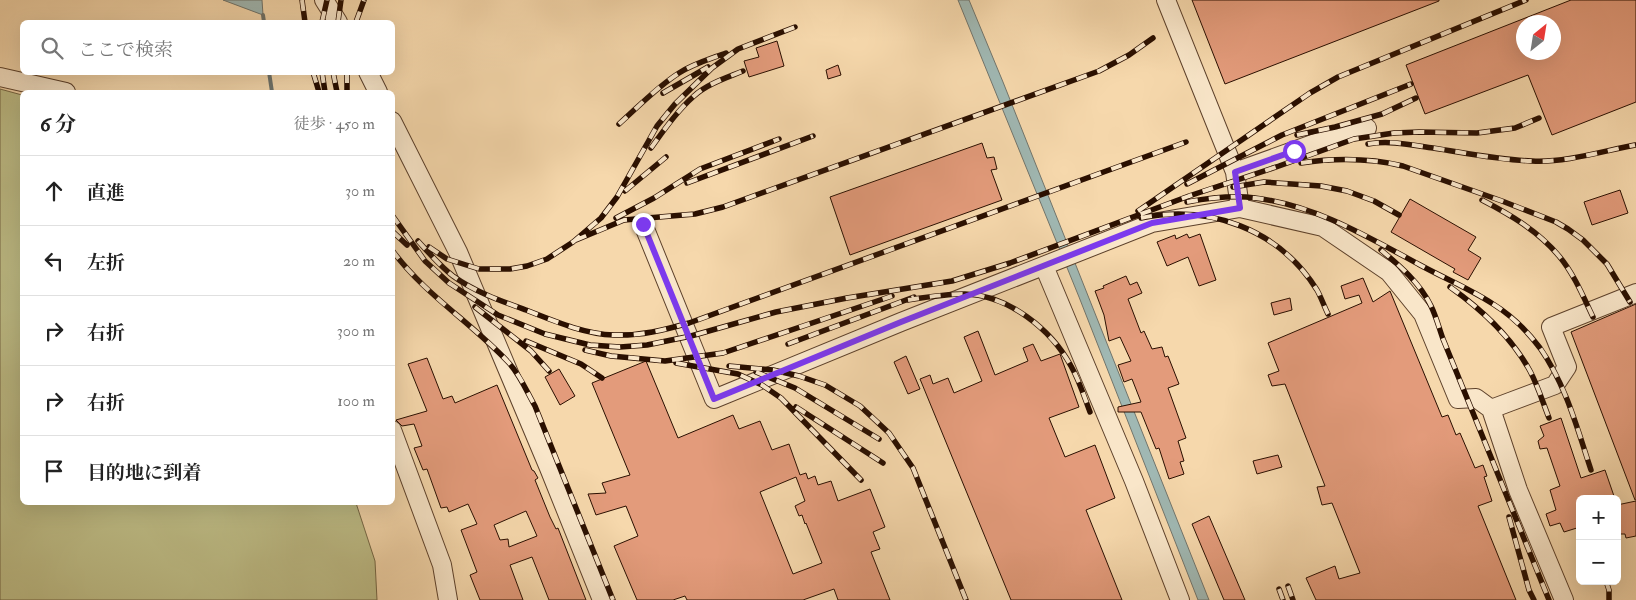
<!DOCTYPE html>
<html lang="ja">
<head>
<meta charset="utf-8">
<style>
  body { margin:0; font-family:"IM FELL Double Pica","Noto Serif JP",serif; background:#f2f2f2; color:#222 }
  .controls { position:absolute; right:15px; bottom:15px; display:grid; overflow:hidden; border-radius:8px; box-shadow:0 5px 20px #0002 }
  .controls button { width:45px; height:45px; display:grid; place-items:center; padding:0; border:0; border-bottom:1px solid #e0e0e0; background:#fff; color:#222; font:25px sans-serif }
  .compass { position:absolute; left:1516px; top:15px; width:45px; height:45px; border-radius:50%; background:#fff; box-shadow:0 5px 20px #0002; rotate:30deg }
  .stop { position:absolute; width:15px; height:15px; margin:-11px; border:4px solid #7c3aed; border-radius:50%; background:#fff }
  .stop.end { background:#7c3aed; border-color:#fff; box-shadow:0 1px 5px #0008 }
  .list { margin:0; padding:0; list-style:none }
  h2 { display:flex; justify-content:space-between; align-items:center; height:65px; margin:0; padding:0 20px; font-size:21px }
  h2 small { font-size:16px; font-weight:400; color:#767676 }
  .list li { display:grid; grid-template-columns:32px 1fr auto; gap:15px; align-items:center; box-sizing:border-box; height:70px; padding:0 20px; border-top:1px solid #e0e0e0 }
  .list b { display:block; font-size:19px; white-space:nowrap }
  .list em { font-size:16px; font-style:normal; color:#767676 }
  .icon { flex:none; width:28px; height:28px; fill:none; stroke:currentColor; stroke-width:2; stroke-linecap:round; stroke-linejoin:round }
  .map { position:relative; flex:none; width:1636px; height:600px; overflow:hidden }
  .search { position:absolute; background:#fff; box-shadow:0 5px 20px #0002; left:20px; top:20px; width:375px; height:55px; display:flex; align-items:center; gap:12px; box-sizing:border-box; padding:0 18px; border-radius:8px; color:#767676; font-size:19px }
  .panel { position:absolute; background:#fff; box-shadow:0 5px 20px #0002; left:20px; top:90px; width:375px; height:415px; border-radius:8px }
  .map>svg:first-child { display:block }
</style>
</head>
<body>
<div class="map">
<svg width="1636" height="600" viewBox="0 0 1636 600">
  <rect width="100%" height="100%" fill="#f6d8ac"/>
  <filter id="stains"><feTurbulence type="fractalNoise" baseFrequency=".004" numOctaves="4"/><feColorMatrix values="0 0 0 0 .2 0 0 0 0 .09 0 0 0 0 .02 0 0 0 .5 -.17"/></filter>
  <radialGradient id="worn" r=".72"><stop offset=".6" stop-color="#630" stop-opacity="0"/><stop offset="1" stop-color="#630" stop-opacity=".3"/></radialGradient>
  <path fill="#bebe88" stroke="#746644" d="M0 89 22 95V502L356 503 375 561 377 600H0Z"/>
  <path fill="#a0b8b3" stroke="#71746b" d="M223 0H262L263 15Z
    M958 0H969L1003 82 1209 600H1198L1079 297Z"/>
  <g fill="none" stroke-linecap="round" stroke-linejoin="round">
    <path stroke="#71746b" stroke-width="4" d="M263 15 264 22
      M269 72 272 92"/>
  </g>
  <path fill="#e39b7b" stroke="#2a0f00" fill-rule="evenodd" d="M1192 0H1439V1L1225 84Z
    M1571 0H1636V102L1552 135 1528 75 1425 114 1406 65ZM1524 22H1554V52H1524Z
    M777 41 784 66 749 77 744 61 759 57 756 48Z
    M838 65 841 75 828 79 826 70Z
    M982 143 987 158 994 157 997 169 991 170 1002 200 850 255 830 197Z
    M1620 190 1628 213 1592 225 1584 202Z
    M1410 199 1476 237 1468 250 1481 258 1468 280 1453 272 1455 269 1391 232Z
    M1187 234 1189 238 1200 234 1216 280 1199 286 1188 257 1167 266 1157 242 1175 235 1176 239Z
    M1126 276 1130 285 1137 282 1142 293 1128 299 1141 333 1144 331 1152 349 1162 347 1165 357 1168 356 1179 384 1168 388 1186 438 1178 441 1184 461 1180 462 1184 474 1169 479 1159 448 1156 449 1141 412H1118V407L1141 402 1132 379 1124 382 1118 365 1131 361 1120 337 1109 341 1104 315 1095 291 1104 288 1103 286Z
    M1363 278 1373 302 1390 291 1442 417 1448 415 1456 435 1460 433 1475 468 1483 465 1487 476 1484 477 1492 501 1478 506 1516 600H1316L1306 578 1335 566 1339 579 1360 573 1332 503 1322 505 1317 487 1325 486 1285 384 1272 386 1268 375 1279 371 1268 343 1362 303 1359 295 1345 299 1341 286Z
    M1290 298 1292 310 1274 315 1271 303Z
    M1636 304V500H1635L1571 332Z
    M978 331 995 375 1028 361 1023 348 1033 344 1041 361 1060 354 1079 407 1049 418 1065 457 1095 445 1115 498 1086 510 1122 600H1011L920 379 930 375 933 384 948 378 954 393 982 381 964 337Z
    M906 356 920 389 908 394 894 362Z
    M427 358 443 399 452 396 455 403 497 385 532 470 534 471 538 478 535 480 550 517 556 529 558 528 586 600H549L532 557 510 565 523 600H480L470 575 477 572 461 530 477 524 468 504 449 512 447 507 441 508 427 469 423 470 414 448 422 446 414 424 402 426 396 420 427 411 408 364ZM526 511 537 536 509 547 508 539 500 540 494 525Z
    M646 361 678 438 733 415 739 429 760 421 772 450 789 444 800 475 806 473 808 479 815 476 818 485 831 481 838 501 870 489 885 527 873 532 880 549 871 552 890 600H838L834 589 803 600H687L685 596 673 600H637L614 546 638 536 626 506 596 515 588 494 606 493 602 483 630 475 592 383ZM796 477 805 501 795 506 799 516 802 515 805 524 806 523 822 563 793 574 760 492Z
    M559 369 575 396 560 405 545 377Z
    M1561 418 1581 478 1605 470 1615 499H1580V527L1564 532 1560 523 1550 526 1546 514 1556 510 1550 490 1560 486 1547 448 1540 449 1538 441 1544 436 1540 426Z
    M1278 455 1282 467 1257 474 1253 461Z
    M1636 501V536L1626 538 1625 534H1620L1617 526V505Z
    M1209 516 1245 600H1224L1192 524Z"/>
  <g fill="none" stroke-linecap="round" stroke-linejoin="round">
    <defs>
      <path id="minor" d="M324 0 338 22
        M1166 0 1235 172
        M368 72 378 92
        M0 77 66 92
        M392 121 458 252 549 468 602 600
        M1240 208 1235 172 1338 135 1367 128
        M643 224 714 399 901 322 1152 223 1240 208 1323 227 1389 272 1423 314 1458 399 1476 398 1491 409 1518 490 1564 600
        M1044 266 1134 481 1180 600
        M1491 409 1555 385 1567 367 1551 327 1636 293
        M392 430 442 565 448 600"/>
    </defs>
    <use href="#minor" stroke="#5d412b" stroke-width="20"/>
    <use href="#minor" stroke="#f9e6c9" stroke-width="18"/>
    <defs>
      <path id="rail" d="M302 0 305 22
        M322 22 327 0
        M338 22 341 0
        M356 22 364 0
        M313 72 319 92
        M322 72 325 92
        M333 72 337 92
        M347 72V92
        M663 93 708 67
        M619 124C638 107 657 87 679 73 693 64 710 59 726 53
        M1297 135 1335 127 1382 114 1416 98
        M1368 144C1389 140 1412 145 1433 148 1466 153 1499 160 1532 161 1565 163 1603 151 1635 145
        M651 148C664 130 677 111 694 96 707 84 726 78 743 71
        M1301 163C1335 158 1369 158 1403 166L1502 201 1556 222 1568 229 1583 240 1607 264 1630 302
        M687 183 813 136
        M1187 184 1282 135 1411 84
        M1233 187 1264 182 1321 186 1347 191 1374 201 1399 215
        M625 191 666 157
        M1482 200C1511 215 1538 231 1559 256 1574 274 1583 296 1593 317
        M1187 202C1209 198 1233 195 1255 198 1315 205 1368 237 1420 265 1444 278 1470 289 1493 304 1511 315 1528 332 1540 348 1566 385 1577 428 1591 470
        M1138 211 1310 93 1338 77 1526 0
        M392 215 425 261 449 283 498 315 545 334 590 345 620 347 647 345 691 336 776 312 847 298 952 281 1010 263 1189 196 1279 166 1354 139 1394 133 1419 132 1477 133 1515 128 1539 118
        M616 218 654 198 700 169 779 139
        M1141 218C1209 204 1279 229 1317 290 1321 297 1324 306 1328 314
        M392 231 407 245
        M576 240 624 220 695 214 723 207 1099 71 1129 55 1153 38
        M418 241C429 253 440 266 453 276 475 292 501 301 526 310 554 321 584 334 614 335 641 336 664 330 689 323L1186 142
        M429 247 447 259 479 269H510L527 266 547 259 573 242 601 218 617 197 657 126 675 104 712 68 738 49 795 27
        M392 250C424 294 472 323 509 363 520 375 527 392 535 406L613 600
        M1381 250C1400 266 1420 283 1431 306 1436 316 1439 328 1443 339L1549 600
        M1450 287C1481 309 1512 338 1530 371 1538 386 1543 403 1549 418
        M908 300C927 297 945 294 965 294 1008 295 1051 329 1071 366 1079 380 1084 396 1090 412
        M475 307 531 351 549 371
        M526 341 581 364 602 378
        M788 344 914 297
        M585 350 611 356 665 361 723 353 892 296
        M676 363 738 374 762 385 781 398 861 480
        M729 366 773 370 799 376 825 385 860 406 889 433 913 468 966 600
        M756 372 795 388 879 439
        M796 407 883 463
        M1509 517 1529 590 1534 600
        M1606 581 1609 590V600
        M1288 586 1293 600
        M1279 589 1283 600"/>
    </defs>
    <use href="#rail" stroke="#2a0f00" stroke-width="5.5"/>
    <use href="#rail" stroke="#f9e6c9" stroke-width="4" stroke-dasharray="11" stroke-linecap="butt"/>
  </g>
  <g fill="none" stroke-linecap="round" stroke-linejoin="round">
    <path stroke="#7c3aed" stroke-width="6" d="M643 224 714 399 901 322 1152 223 1240 208 1235 172 1294 151"/>
  </g>
  <rect width="100%" height="100%" filter="url(#stains)"/>
  <rect width="100%" height="100%" fill="url(#worn)"/>
</svg>
<div class="controls">
<button>+</button>
<button>−</button>
</div>
<svg class="compass" viewBox="-18 -18 36 36"><path d="M0-13l5 13h-10z" fill="#e53935"/><path d="M0 13l5-13h-10z" fill="#767676"/></svg>
<div class="stop" style="left:1294px;top:151px"></div>
<div class="stop end" style="left:643px;top:224px"></div>
<div class="search"><svg class="icon" aria-label="search" viewBox="0 0 24 24"><circle cx="10" cy="10" r="6"/><path d="M15 15l6 6"/></svg>ここで検索</div>
<section class="panel">
<h2>6 分<small>徒歩 · 450 m</small></h2>
<ul class="list">
<li><svg class="icon" aria-label="ahead" viewBox="0 0 24 24"><path d="M12 20V5M6 11l6-6 6 6"/></svg><div><b>直進</b></div><em>30 m</em></li>
<li><svg class="icon" aria-label="left" viewBox="0 0 24 24"><path d="M17 20v-9H6M10 6l-5 5 5 5"/></svg><div><b>左折</b></div><em>20 m</em></li>
<li><svg class="icon" aria-label="right" viewBox="0 0 24 24"><path d="M7 20v-9h11M14 6l5 5-5 5"/></svg><div><b>右折</b></div><em>300 m</em></li>
<li><svg class="icon" aria-label="right" viewBox="0 0 24 24"><path d="M7 20v-9h11M14 6l5 5-5 5"/></svg><div><b>右折</b></div><em>100 m</em></li>
<li><svg class="icon" aria-label="arrive" viewBox="0 0 24 24"><path d="M6 21V4h12l-3 4 3 4H6"/></svg><div><b>目的地に到着</b></div></li>
</ul>
</section>
</div>
</body>
</html>
